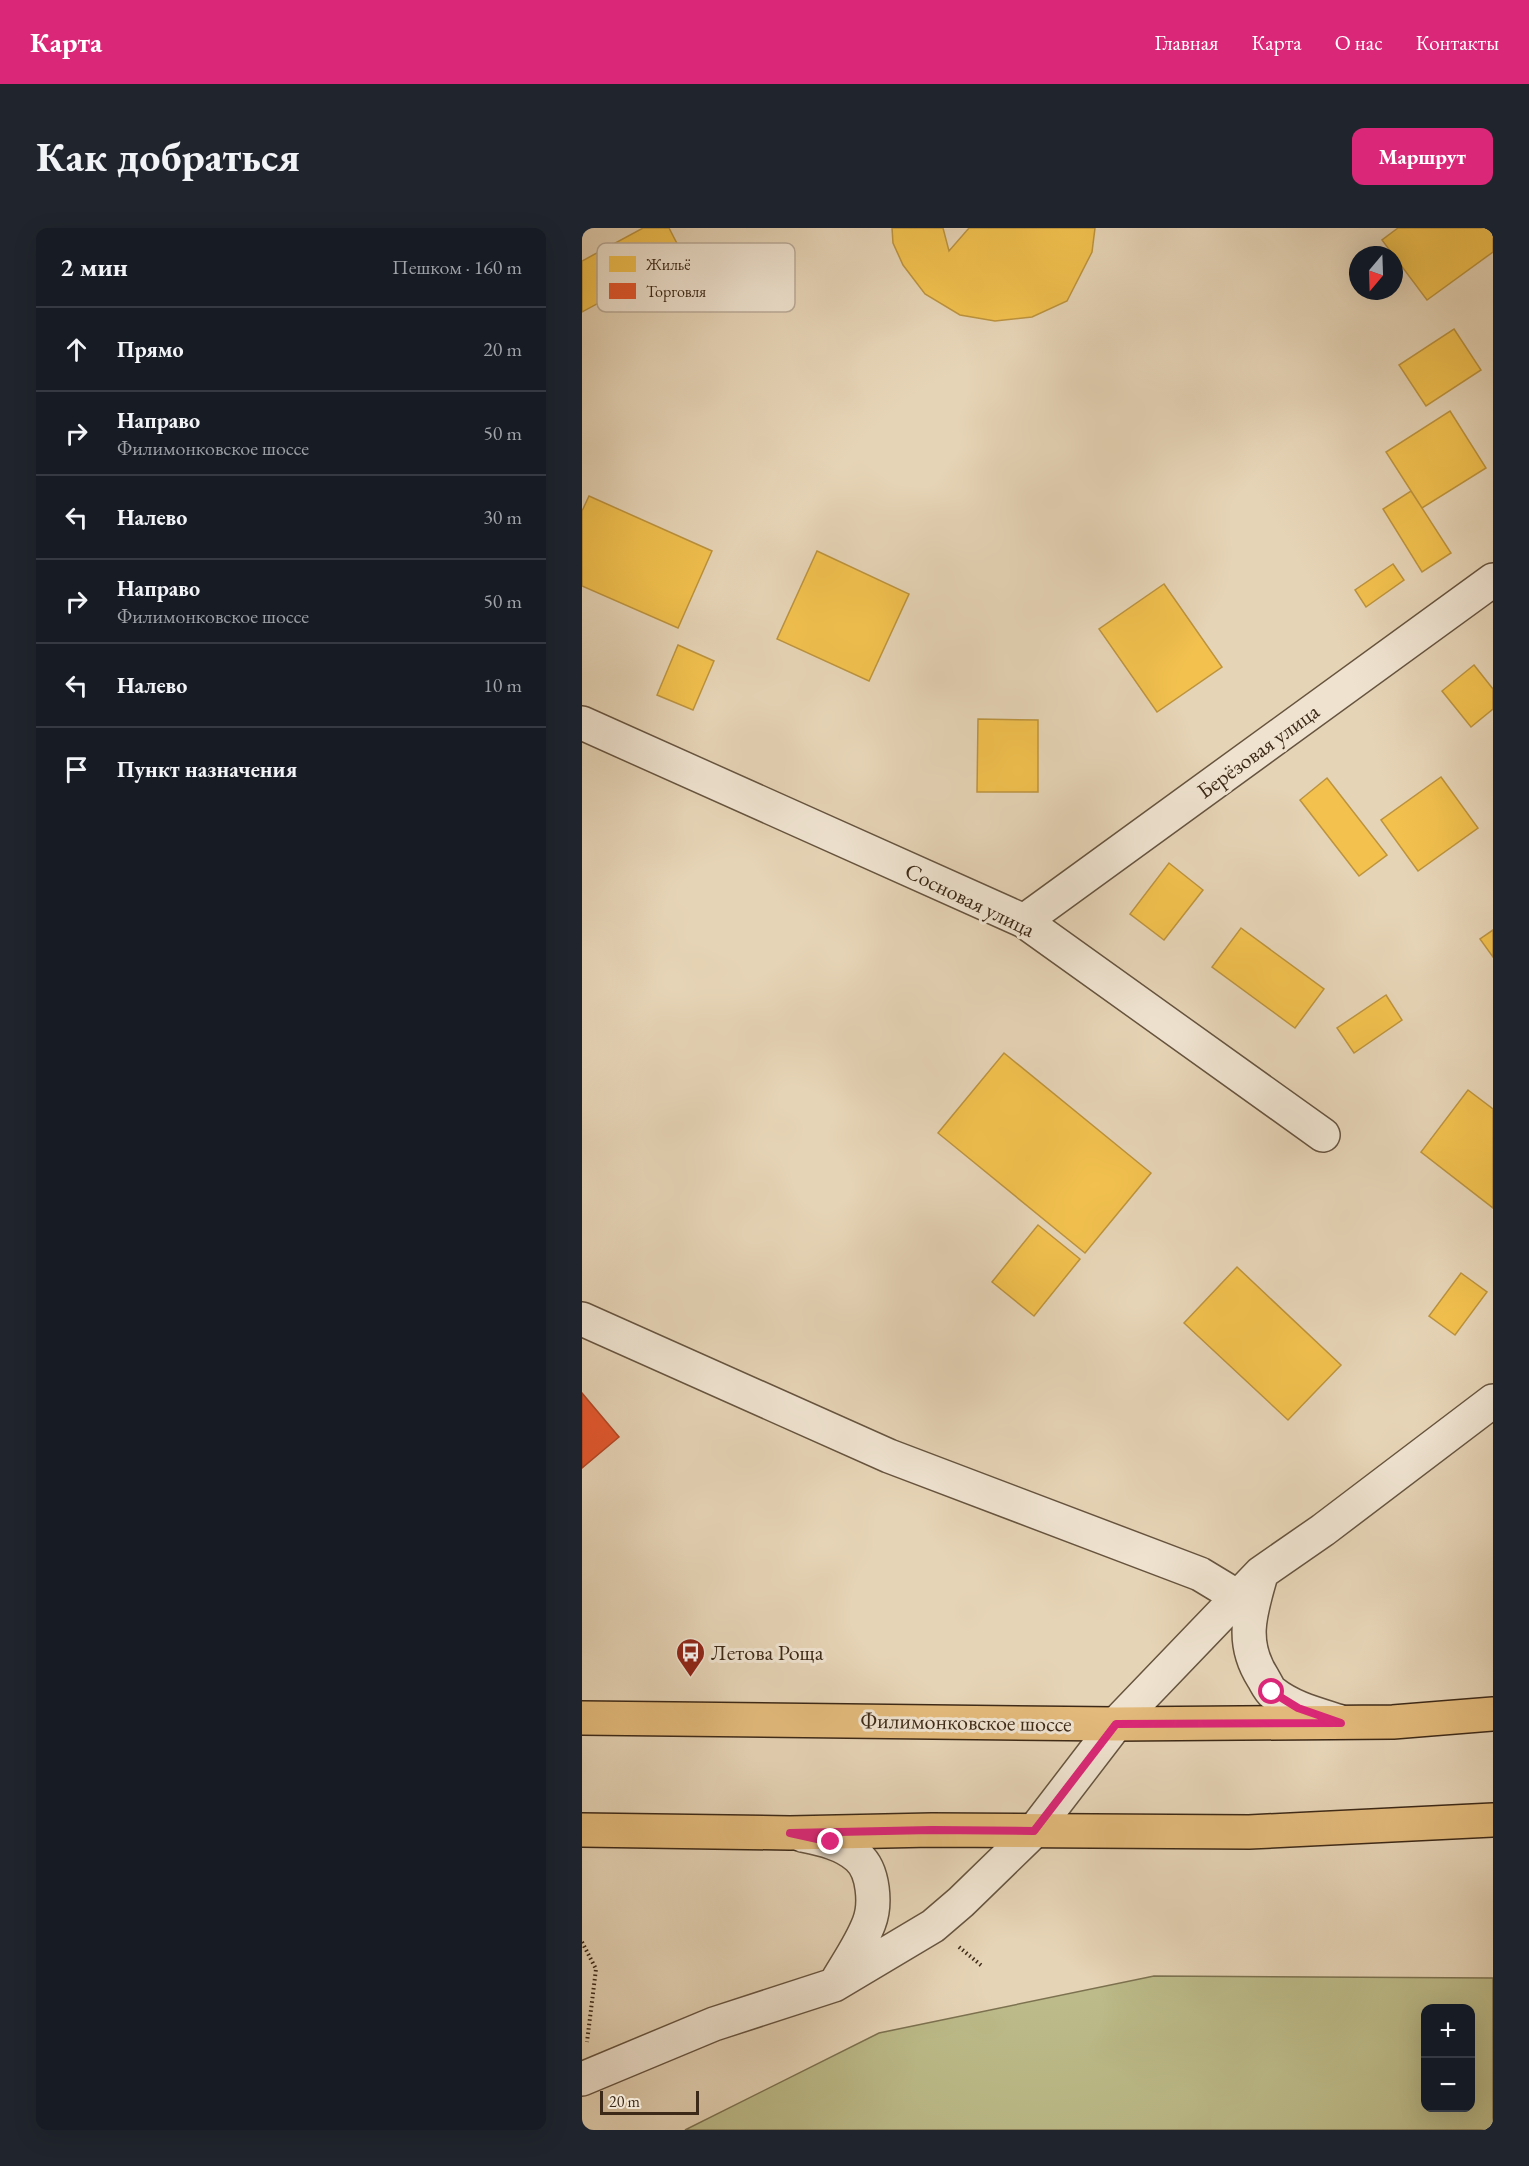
<!DOCTYPE html>
<html lang="ru">
<head>
<meta charset="utf-8">
<style>
  body { margin:0; font-family:"EB Garamond",serif; background:#20242c; color:#f1f3f6 }
  .controls { position:absolute; right:18px; bottom:18px; display:grid; overflow:hidden; border-radius:12px; box-shadow:0 6px 24px #0002 }
  .controls button { width:54px; height:54px; display:grid; place-items:center; padding:0; border:0; border-bottom:2px solid #363941; background:#171b24; color:#f1f3f6; font:30px sans-serif }
  .compass { position:absolute; left:767px; top:18px; width:54px; height:54px; border-radius:50%; background:#171b24; box-shadow:0 6px 24px #0002; rotate:199deg }
  .scale { position:absolute; left:18px; bottom:15px; width:99px; box-sizing:border-box; padding-left:6px; border:3px solid #3d2917; border-top:0; font-size:16px; line-height:21px; white-space:nowrap; color:#3d2917; -webkit-text-stroke:4px #efe3d0; paint-order:stroke }
  .stop { position:absolute; width:18px; height:18px; margin:-14px; border:4px solid #db2777; border-radius:50%; background:#fff }
  .stop.end { background:#db2777; border-color:#fff; box-shadow:0 2px 6px #0008 }
  .list { margin:0; padding:0; list-style:none }
  h2 { display:flex; justify-content:space-between; align-items:center; height:78px; margin:0; padding:0 24px; font-size:26px }
  h2 small { font-size:20px; font-weight:400; color:#9ea1a6 }
  .list li { display:grid; grid-template-columns:39px 1fr auto; gap:18px; align-items:center; box-sizing:border-box; height:84px; padding:0 24px; border-top:2px solid #363941 }
  .list b { display:block; font-size:22px; white-space:nowrap }
  .list p { margin:0; font-size:20px; white-space:nowrap; color:#9ea1a6 }
  .list em { font-size:20px; font-style:normal; color:#9ea1a6 }
  .icon { flex:none; width:33px; height:33px; fill:none; stroke:currentColor; stroke-width:2; stroke-linecap:round; stroke-linejoin:round }
  .map { position:relative; flex:none; width:911px; height:1902px; overflow:hidden; border-radius:12px }
  header { display:flex; align-items:center; gap:36px; box-sizing:border-box; height:84px; padding:0 30px; background:#db2777; color:#fff }
  header strong { font-size:28px }
  nav { display:flex; gap:33px; margin-inline-start:auto; font-size:21px }
  .intro { display:flex; align-items:center; justify-content:space-between; box-sizing:border-box; height:144px; padding:0 36px }
  h1 { margin:0; font-size:42px }
  .button { padding:15px 27px; border-radius:12px; background:#db2777; color:#fff; font-size:21px; font-weight:700 }
  main { display:flex; gap:36px; padding:0 36px }
  aside { flex:1; background:#171b24; border-radius:12px; box-shadow:0 6px 24px #0002 }
  .map>svg:first-child { display:block }
</style>
</head>
<body>
<header>
<strong>Карта</strong>
<nav><a>Главная</a><a>Карта</a><a>О нас</a><a>Контакты</a></nav>
</header>
<div class="intro"><h1>Как добраться</h1><a class="button">Маршрут</a></div>
<main>
<aside>
<h2>2 мин<small>Пешком · 160 m</small></h2>
<ul class="list">
<li><svg class="icon" aria-label="ahead" viewBox="0 0 24 24"><path d="M12 20V5M6 11l6-6 6 6"/></svg><div><b>Прямо</b></div><em>20 m</em></li>
<li><svg class="icon" aria-label="right" viewBox="0 0 24 24"><path d="M7 20v-9h11M14 6l5 5-5 5"/></svg><div><b>Направо</b><p>Филимонковское шоссе</p></div><em>50 m</em></li>
<li><svg class="icon" aria-label="left" viewBox="0 0 24 24"><path d="M17 20v-9H6M10 6l-5 5 5 5"/></svg><div><b>Налево</b></div><em>30 m</em></li>
<li><svg class="icon" aria-label="right" viewBox="0 0 24 24"><path d="M7 20v-9h11M14 6l5 5-5 5"/></svg><div><b>Направо</b><p>Филимонковское шоссе</p></div><em>50 m</em></li>
<li><svg class="icon" aria-label="left" viewBox="0 0 24 24"><path d="M17 20v-9H6M10 6l-5 5 5 5"/></svg><div><b>Налево</b></div><em>10 m</em></li>
<li><svg class="icon" aria-label="arrive" viewBox="0 0 24 24"><path d="M6 21V4h12l-3 4 3 4H6"/></svg><div><b>Пункт назначения</b></div></li>
</ul>
</aside>
<div class="map">
<svg width="911" height="1902" viewBox="0 0 911 1902">
  <rect width="100%" height="100%" fill="#e6d4b6"/>
  <filter id="stains"><feTurbulence type="fractalNoise" baseFrequency=".00333" numOctaves="4"/><feColorMatrix values="0 0 0 0 .2 0 0 0 0 .09 0 0 0 0 .02 0 0 0 .5 -.17"/></filter>
  <radialGradient id="worn" r=".72"><stop offset=".6" stop-color="#630" stop-opacity="0"/><stop offset="1" stop-color="#630" stop-opacity=".3"/></radialGradient>
  <path fill="#bcbb89" stroke="#7c7250" stroke-width="1.5" fill-rule="evenodd" d="M572 1748 911 1750V1902H103L297 1805ZM844 1780H888V1880H844Z"/>
  <path fill="#f2c14e" stroke="#bc933e" stroke-width="1.5" d="M61 0H87L102 29 0 84V33Z
    M310 0H361L367 23 387 0H513L510 24 485 73 450 89 413 93 378 87 343 66 321 37 311 15Z
    M816 0H911V24L845 72 800 12Z
    M872 101 899 142 844 178 817 137Z
    M868 183 904 240 840 280 804 224Z
    M829 263 869 325 840 344 801 281Z
    M7 268 130 323 96 400 0 358V283Z
    M235 323 327 366 287 453 195 411Z
    M811 336 822 352 784 379 773 362Z
    M582 356 640 439 575 484 517 401Z
    M96 417 132 433 111 482 75 467Z
    M892 437 911 461V481L889 499 860 463Z
    M396 491 456 492V564H395Z
    M859 549 896 600 836 643 799 592Z
    M745 550 805 627 777 648 718 572Z
    M587 635 621 662 582 712 548 686Z
    M659 700 742 761 713 800 630 739Z
    M911 702V729L898 711Z
    M804 767 820 792 772 825 755 800Z
    M422 825 569 945 503 1025 356 905Z
    M886 862 911 881V980L839 924Z
    M456 997 498 1031 452 1088 410 1054Z
    M655 1039 759 1137 706 1192 602 1095Z
    M879 1045 905 1064 873 1107 847 1088Z"/>
  <path fill="#e4572e" stroke="#b24927" stroke-width="1.5" d="M0 1165 37 1209 0 1240Z"/>
  <g fill="none" stroke-linecap="round" stroke-linejoin="round">
    <defs>
      <path id="minor" d="M0 495 442 693 741 907
        M442 693 911 352
        M0 1091 307 1228 618 1346 656 1369
        M679 1347C668 1385 658 1414 681 1450 684 1455 687 1462 691 1465 710 1480 734 1486 756 1493
        M220 1607C239 1611 260 1615 276 1629 292 1643 294 1677 287 1695 279 1716 266 1734 255 1753
        M0 1851 132 1796 252 1757 351 1698 379 1674 452 1603 534 1496 679 1345 741 1302 911 1173"/>
      <path id="major" d="M0 1490 534 1496 811 1494 911 1486
        M0 1602 208 1605 350 1602 667 1604 911 1592"/>
    </defs>
    <use href="#minor" stroke="#67543f" stroke-width="36"/>
    <use href="#major" stroke="#3d2917" stroke-width="36"/>
    <path stroke="#3d2917" stroke-width="4" stroke-dasharray="1.5 3" stroke-linecap="butt" d="M0 1714 14 1741 5 1814
      M377 1719 400 1738"/>
    <use href="#minor" stroke="#efe3d0" stroke-width="33"/>
    <use href="#major" stroke="#e3ba7b" stroke-width="33"/>
  </g>
  <g fill="none" stroke-linecap="round" stroke-linejoin="round">
    <path stroke="#db2777" stroke-width="8" d="M249 1614 208 1605 350 1602 452 1603 534 1496 759 1495 716 1480 690 1464"/>
  </g>
  <defs>
    <symbol id="bus-pin" viewBox="-11 -11 22 30"><path d="M0 17L-7.5 6A9.5 9.5 0 1 1 7.5 6Z" fill="#8f2418" stroke="#efe3d0"/><path d="M-5-6H5V4H4V6H2V4H-2V6H-4V4H-5ZM-3.5-4V0h7V-4ZM-3.5 1.2v1.5H-2V1.2ZM2 1.2v1.5H3.5V1.2Z" fill="#fff"/></symbol>
  </defs>
  <g fill-rule="evenodd">
    <use href="#bus-pin" x="92" y="1408" width="33" height="45"/>
  </g>
  <g text-anchor="middle" dominant-baseline="central" stroke-width="6" stroke-linejoin="round" paint-order="stroke">
    <g font-size="22" fill="#3d2917" stroke="#efe3d0">
      <text transform="translate(676 523) rotate(-36)">Берёзовая улица</text>
      <text transform="translate(388 672) rotate(26)">Сосновая улица</text>
      <text transform="translate(384 1494) rotate(1)">Филимонковское шоссе</text>
    </g>
    <g font-size="22" fill="#3d2917" stroke="#efe3d0" text-anchor="start">
      <text x="129" y="1424">Летова Роща</text>
    </g>
  </g>
  <rect x="15" y="15" width="198" height="69" rx="9" fill="#efe3d0" stroke="#baab98" stroke-width="1.5"/>
  <rect x="27" y="28" width="27" height="16" fill="#f2c14e"/>
  <rect x="27" y="55" width="27" height="16" fill="#e4572e"/>
  <g font-size="16" fill="#3d2917">
    <text x="64" y="42">Жильё</text>
    <text x="64" y="69">Торговля</text>
  </g>
  <rect width="100%" height="100%" filter="url(#stains)"/>
  <rect width="100%" height="100%" fill="url(#worn)"/>
</svg>
<div class="controls">
<button>+</button>
<button>−</button>
</div>
<svg class="compass" viewBox="-18 -18 36 36"><path d="M0-13l5 13h-10z" fill="#e53935"/><path d="M0 13l5-13h-10z" fill="#9ea1a6"/></svg>
<div class="scale">20 m</div>
<div class="stop" style="left:690px;top:1464px"></div>
<div class="stop end" style="left:249px;top:1614px"></div>
</div>
</main>
</body>
</html>
